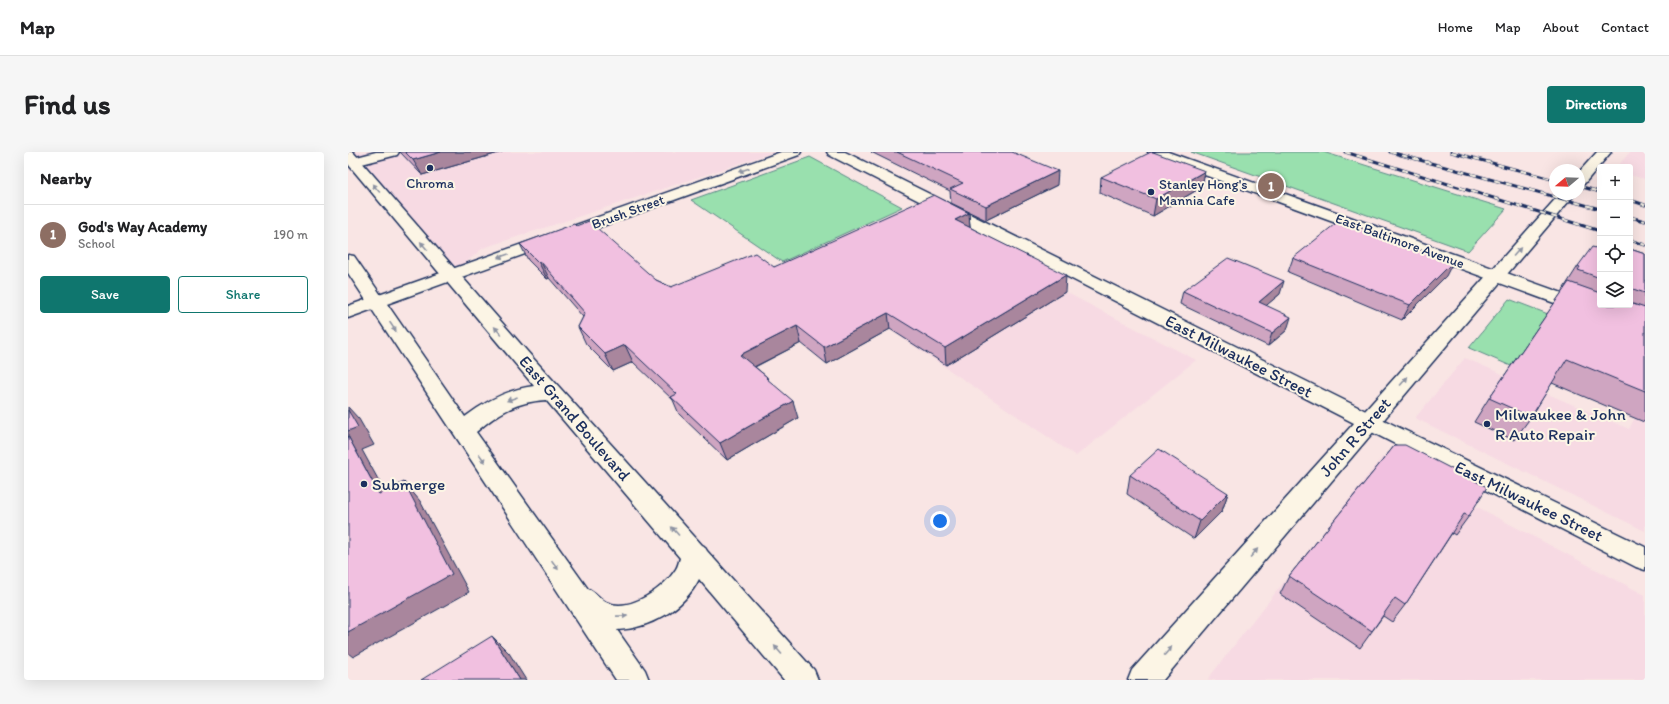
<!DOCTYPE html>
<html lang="en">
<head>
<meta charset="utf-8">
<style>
  body { margin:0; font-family:Itim,sans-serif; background:#f6f6f6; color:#202124 }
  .controls { position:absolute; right:12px; top:12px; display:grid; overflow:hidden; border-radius:4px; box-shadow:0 4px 16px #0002 }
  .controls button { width:36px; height:36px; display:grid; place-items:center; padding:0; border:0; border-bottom:1px solid #e0e0e0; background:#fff; color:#202124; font:20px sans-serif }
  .compass { position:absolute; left:1201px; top:12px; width:36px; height:36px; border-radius:50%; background:#fff; box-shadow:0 4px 16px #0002; rotate:251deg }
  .you { position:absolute; left:592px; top:369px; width:14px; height:14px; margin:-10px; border:3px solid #fff; border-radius:50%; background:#1a73e8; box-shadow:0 0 0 6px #1a73e833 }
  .badge { display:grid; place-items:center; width:26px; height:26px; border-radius:50%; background:#0f766e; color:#fff; font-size:13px; font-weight:700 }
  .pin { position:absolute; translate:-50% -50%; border:2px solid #fff; box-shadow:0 1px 4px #0006 }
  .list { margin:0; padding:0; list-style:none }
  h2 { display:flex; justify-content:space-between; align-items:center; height:52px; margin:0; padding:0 16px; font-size:17px }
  h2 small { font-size:13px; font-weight:400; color:#757577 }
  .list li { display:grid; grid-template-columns:26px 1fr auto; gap:12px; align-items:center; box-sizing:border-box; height:60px; padding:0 16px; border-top:1px solid #e0e0e0 }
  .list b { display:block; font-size:15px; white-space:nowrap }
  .list p { margin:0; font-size:13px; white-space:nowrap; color:#757577 }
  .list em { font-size:13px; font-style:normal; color:#757577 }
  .actions { display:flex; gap:8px; padding:12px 16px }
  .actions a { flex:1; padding:9px 0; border:1px solid #0f766e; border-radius:4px; text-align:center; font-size:14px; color:#0f766e }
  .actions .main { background:#0f766e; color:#fff }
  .icon { flex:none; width:22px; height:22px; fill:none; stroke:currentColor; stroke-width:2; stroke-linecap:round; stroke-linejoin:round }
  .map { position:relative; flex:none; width:1297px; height:528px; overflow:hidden; border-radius:4px }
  header { display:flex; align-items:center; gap:24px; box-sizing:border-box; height:56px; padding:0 20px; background:#fff; border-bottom:1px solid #e0e0e0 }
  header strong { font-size:19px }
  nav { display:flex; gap:22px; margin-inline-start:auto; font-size:14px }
  .intro { display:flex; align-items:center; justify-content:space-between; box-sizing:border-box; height:96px; padding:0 24px }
  h1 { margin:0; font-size:28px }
  .button { padding:10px 18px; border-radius:4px; background:#0f766e; color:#fff; font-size:14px; font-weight:700 }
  main { display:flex; gap:24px; padding:0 24px }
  aside { flex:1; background:#fff; border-radius:4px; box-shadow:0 4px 16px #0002 }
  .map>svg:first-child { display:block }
</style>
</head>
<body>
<header>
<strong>Map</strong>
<nav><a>Home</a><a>Map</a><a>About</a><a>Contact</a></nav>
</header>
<div class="intro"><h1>Find us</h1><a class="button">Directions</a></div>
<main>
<aside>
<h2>Nearby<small></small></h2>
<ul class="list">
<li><span class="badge" style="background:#8d6e63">1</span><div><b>God's Way Academy</b><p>School</p></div><em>190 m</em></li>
</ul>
<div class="actions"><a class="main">Save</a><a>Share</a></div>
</aside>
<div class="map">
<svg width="1297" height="528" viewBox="0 0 1297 528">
  <rect width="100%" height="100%" fill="#f9e5e4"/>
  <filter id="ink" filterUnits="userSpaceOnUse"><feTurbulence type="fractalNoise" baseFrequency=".025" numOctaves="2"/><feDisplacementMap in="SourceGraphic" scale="8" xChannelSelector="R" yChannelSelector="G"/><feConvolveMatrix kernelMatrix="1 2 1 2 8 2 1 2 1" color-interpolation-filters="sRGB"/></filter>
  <g filter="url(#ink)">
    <path fill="#f7dae3" d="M6 0H426L135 96 102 124Z
      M1282 0H1297V27L1282 23V15H1269Z
      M646 103 848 208 728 304 529 169Z
      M1117 206 1281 277 1297 246V379L1067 266Z
      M1034 305 1297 443V528H859Z"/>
    <path fill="#99e0ae" stroke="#5a8886" d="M843 0H975L1158 57 1120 99Z
      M462 5 554 55 434 110 343 48Z
      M1161 147 1200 162 1163 214 1121 196Z"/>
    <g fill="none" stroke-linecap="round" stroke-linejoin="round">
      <defs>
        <path id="minor" d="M479 0H497L1052 276 1297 395V418L1288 415 481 3Z
          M800 0H820L1245 152 1247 156 1245 160 1238 162 1231 160 802 3Z"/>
        <path id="tertiary" d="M28 0H51L49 3 6 14 0 11 1 7Z
          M433 0H453L451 3 0 166V154Z
          M1249 0H1263L1236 32 1231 33V20Z
          M1212 42H1227L815 528H780L784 518Z"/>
        <path id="secondary" d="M0 0H5L184 205 354 393 356 394 359 399 466 518 470 528H436L351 427C336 457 301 477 269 478L297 518 301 528H268L0 121V103L6 104 117 265C138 249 160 237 186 234L0 12ZM198 248 332 406C331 409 330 414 328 417 316 436 283 460 260 451 252 448 248 440 240 437L128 280C150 261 167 250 198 248Z"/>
      </defs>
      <use href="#minor" stroke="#1b2f5e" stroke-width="3"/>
      <use href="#tertiary" stroke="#1b2f5e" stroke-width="3"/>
      <use href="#secondary" stroke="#1b2f5e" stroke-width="3"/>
      <use href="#minor" fill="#fcf5e5" fill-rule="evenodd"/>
      <use href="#tertiary" fill="#fcf5e5" fill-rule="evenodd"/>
      <use href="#secondary" fill="#fcf5e5" fill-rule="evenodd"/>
      <defs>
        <path id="rail" d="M997 0 1252 79
          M1042 0 1252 57
          M1103 0 1207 28
          M1231 34 1252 40
          M1282 48 1297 53
          M1282 65 1297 69
          M1282 88 1297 93"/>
      </defs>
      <use href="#rail" stroke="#1b2f5e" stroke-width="3"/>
      <use href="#rail" stroke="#fcf5e5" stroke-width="2" stroke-dasharray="6" stroke-linecap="butt"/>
    </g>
    <path fill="#cfa5c1" stroke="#1b2f5e" d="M52 0H154L74 23Z
      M523 0H664L709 33 638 68 603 51 602 39Z
      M753 25 854 35 805 64 752 41Z
      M621 61 622 75 717 140 598 213 542 177 479 212 453 191 407 215 419 225 420 228 450 266 379 308 331 262 325 248 285 210 265 219 238 192 230 175 235 165 201 126 199 127 180 108 172 92 228 74 308 128 323 135 426 115Z
      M1252 97V153H1282V97L1297 102V269L1296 270 1204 231 1183 265 1166 288 1126 270 1141 246 1217 136H1216L1230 114Z
      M945 106 1098 124 1054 168 940 120Z
      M835 139 932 142 918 153 939 178 920 194 832 152Z
      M1047 293 1121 364 1107 383 1104 381 1057 453 1044 470 1035 464 1012 496 932 442 941 424Z
      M782 323 880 341 874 359 846 387 779 342Z"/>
    <path fill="#a9869d" stroke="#1b2f5e" d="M93 0H154L74 23 65 8Z
      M710 19 709 33 638 68V54Z
      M857 19 854 35 805 64 808 47Z
      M621 61 622 76 607 68Z
      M193 110 201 126 199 127 191 111Z
      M1105 110 1098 124 1054 168 1062 153Z
      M718 123 717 140 598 213 597 196Z
      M936 129 932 142 907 163 911 150Z
      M540 161 542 177 479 212 476 195Z
      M943 165 939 178 920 194 924 181Z
      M449 174 453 191 398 219 392 203Z
      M277 193 285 210 265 219 257 202Z
      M445 249 450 266 379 308 372 291Z
      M0 255 11 267 26 293 14 298 48 360 31 342 0 284Z
      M56 330 72 349 121 440 5 505 0 501V480Z
      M880 341 874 359 846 387 852 369Z
      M144 484 161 501 178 528H172Z"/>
    <path fill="#f1c0e0" stroke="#1b2f5e" d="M57 0H93L65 8Z
      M549 0H664L710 19 638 54 602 37 615 31Z
      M803 0H805L857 19 808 47 753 25Z
      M586 43 621 61 607 68 718 123 597 196 540 161 476 195 449 174 392 203 419 225 418 226 445 249 372 291 323 245 329 242 277 193 257 202 230 175 237 161 193 110 191 111 172 92 226 72 228 74 241 69 308 128 323 135 407 101 426 115Z
      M992 68 1105 110 1062 153 945 106Z
      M1244 95 1252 97V126L1230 118 1232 115 1230 114Z
      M1282 97 1297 102V141L1282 136Z
      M880 106 936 129 911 150 943 165 924 181 835 139Z
      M1221 130 1252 141V153H1282V151L1297 156V239L1219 207 1183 265 1141 246Z
      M0 258 10 275 0 279Z
      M0 284 31 342 56 330 104 422 0 480Z
      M1047 293H1057L1139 335 1121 364 1116 362 1057 453 1047 446 1024 479 941 424Z
      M811 297 880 341 852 369 782 323Z
      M144 484 172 528H73Z"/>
    <defs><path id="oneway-solid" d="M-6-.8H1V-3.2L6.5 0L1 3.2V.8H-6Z"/></defs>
    <g fill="#8c92a2">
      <use href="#oneway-solid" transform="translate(396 18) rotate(160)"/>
      <use href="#oneway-solid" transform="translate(28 36) rotate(-130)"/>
      <use href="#oneway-solid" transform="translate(76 94) rotate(-130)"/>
      <use href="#oneway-solid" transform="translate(1169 100) rotate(-49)"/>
      <use href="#oneway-solid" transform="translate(155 104) rotate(160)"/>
      <use href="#oneway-solid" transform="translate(45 175) rotate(56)"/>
      <use href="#oneway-solid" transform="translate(150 179) rotate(-131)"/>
      <use href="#oneway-solid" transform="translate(1056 229) rotate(-49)"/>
      <use href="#oneway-solid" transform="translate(164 247) rotate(160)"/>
      <use href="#oneway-solid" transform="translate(134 306) rotate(55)"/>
      <use href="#oneway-solid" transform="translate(327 379) rotate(-132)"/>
      <use href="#oneway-solid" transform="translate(906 401) rotate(-49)"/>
      <use href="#oneway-solid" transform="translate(207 413) rotate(55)"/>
      <use href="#oneway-solid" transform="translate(274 464) rotate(-1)"/>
      <use href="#oneway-solid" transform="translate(430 498) rotate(-131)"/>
      <use href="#oneway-solid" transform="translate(820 499) rotate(-49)"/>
    </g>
  </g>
  <g fill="#1b2f5e" stroke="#fcf5e5" stroke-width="1.5">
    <circle cx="82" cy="16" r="4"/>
    <circle cx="803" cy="40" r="4"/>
    <circle cx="1139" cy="272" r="4"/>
    <circle cx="16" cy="332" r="4"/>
  </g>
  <g text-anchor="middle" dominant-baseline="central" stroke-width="4" stroke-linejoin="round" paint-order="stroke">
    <g font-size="14" fill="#1b2f5e" stroke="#fcf5e5">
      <text x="82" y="31">Chroma</text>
      <text x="811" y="32" text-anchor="start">Stanley Hong's<tspan x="811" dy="16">Mannia Cafe</tspan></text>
    </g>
    <g font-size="14" fill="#1b2f5e" stroke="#fcf5e5">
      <text transform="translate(280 60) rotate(-20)">Brush Street</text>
      <text transform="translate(1052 89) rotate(20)">East Baltimore Avenue</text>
    </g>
    <g font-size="17" fill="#1b2f5e" stroke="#fcf5e5">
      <text transform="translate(891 204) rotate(27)">East Milwaukee Street</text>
      <text transform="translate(227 266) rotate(49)">East Grand Boulevard</text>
      <text transform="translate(1007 285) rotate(-49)">John R Street</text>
      <text transform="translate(1181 349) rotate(26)">East Milwaukee Street</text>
    </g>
    <g font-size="17" fill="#1b2f5e" stroke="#fcf5e5" text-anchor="start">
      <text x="1147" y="262">Milwaukee &amp; John<tspan x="1147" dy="20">R Auto Repair</tspan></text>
      <text x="24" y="332">Submerge</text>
    </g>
  </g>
</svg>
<div class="controls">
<button>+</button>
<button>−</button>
<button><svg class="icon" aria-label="locate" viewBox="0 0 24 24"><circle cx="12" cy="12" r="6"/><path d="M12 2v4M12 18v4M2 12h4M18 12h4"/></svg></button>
<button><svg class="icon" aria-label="layers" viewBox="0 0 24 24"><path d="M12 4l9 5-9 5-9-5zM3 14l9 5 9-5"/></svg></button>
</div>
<svg class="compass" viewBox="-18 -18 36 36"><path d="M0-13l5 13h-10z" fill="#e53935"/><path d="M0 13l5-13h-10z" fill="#757577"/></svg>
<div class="you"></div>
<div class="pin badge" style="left:923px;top:34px;background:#8d6e63">1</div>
</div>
</main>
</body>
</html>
